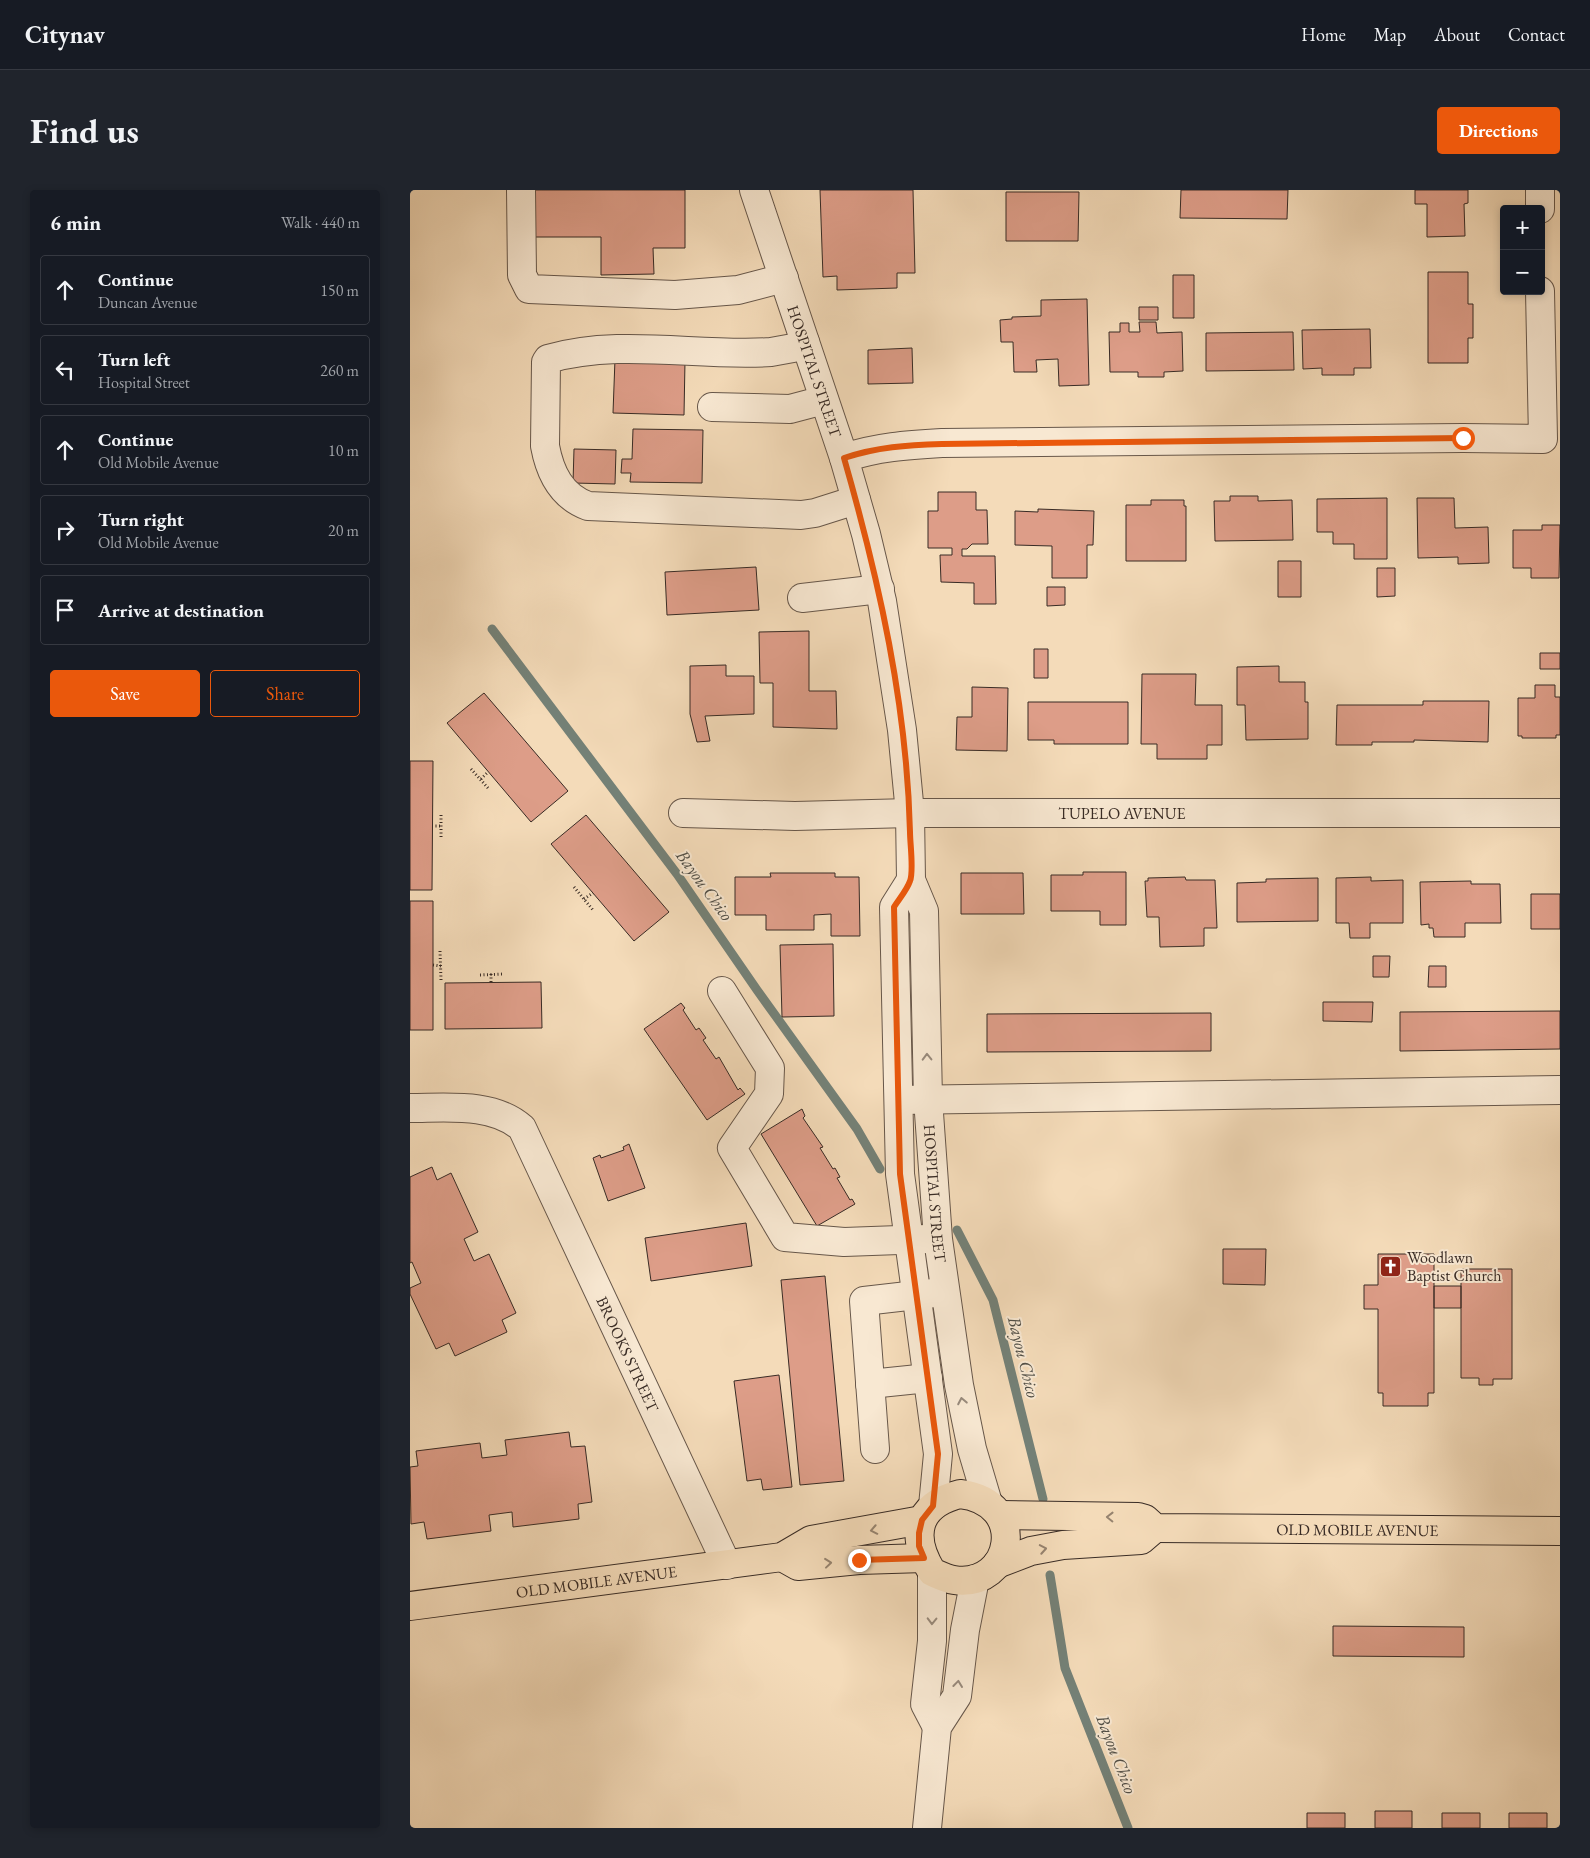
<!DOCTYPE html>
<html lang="en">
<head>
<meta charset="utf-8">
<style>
  body { margin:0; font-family:"EB Garamond",serif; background:#20242c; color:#f1f3f6 }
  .controls { position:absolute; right:15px; top:15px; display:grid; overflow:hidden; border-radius:5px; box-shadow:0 2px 8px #0003 }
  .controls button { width:45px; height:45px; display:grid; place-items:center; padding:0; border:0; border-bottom:1px solid #363941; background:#171b24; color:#f1f3f6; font:25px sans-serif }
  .stop { position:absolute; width:15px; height:15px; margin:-11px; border:4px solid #ea580c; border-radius:50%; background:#fff }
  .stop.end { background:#ea580c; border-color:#fff; box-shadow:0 1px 5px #0008 }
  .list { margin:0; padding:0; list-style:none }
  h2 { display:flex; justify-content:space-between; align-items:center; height:65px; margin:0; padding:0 20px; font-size:21px }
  h2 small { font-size:16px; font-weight:400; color:#9ea1a6 }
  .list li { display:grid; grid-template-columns:32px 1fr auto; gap:15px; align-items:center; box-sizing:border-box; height:70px; margin:0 10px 10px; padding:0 10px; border:1px solid #363941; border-radius:5px }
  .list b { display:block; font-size:19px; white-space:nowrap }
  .list p { margin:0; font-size:16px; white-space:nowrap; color:#9ea1a6 }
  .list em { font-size:16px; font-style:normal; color:#9ea1a6 }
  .actions { display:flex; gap:10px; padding:15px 20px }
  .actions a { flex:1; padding:11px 0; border:1px solid #ea580c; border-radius:5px; text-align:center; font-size:18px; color:#ea580c }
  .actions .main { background:#ea580c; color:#fff }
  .icon { flex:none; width:28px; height:28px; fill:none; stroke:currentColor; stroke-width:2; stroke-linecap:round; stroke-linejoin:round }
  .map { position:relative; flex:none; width:1150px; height:1638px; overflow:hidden; border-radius:5px }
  header { display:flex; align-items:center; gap:30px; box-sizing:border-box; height:70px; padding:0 25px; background:#171b24; border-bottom:1px solid #363941 }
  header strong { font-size:24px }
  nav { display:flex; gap:28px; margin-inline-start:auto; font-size:18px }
  .intro { display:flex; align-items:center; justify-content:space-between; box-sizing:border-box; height:120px; padding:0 30px }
  h1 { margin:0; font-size:35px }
  .button { padding:12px 22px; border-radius:5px; background:#ea580c; color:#fff; font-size:18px; font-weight:700 }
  main { display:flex; gap:30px; padding:0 30px }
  aside { flex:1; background:#171b24; border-radius:5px; box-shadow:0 2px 8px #0003 }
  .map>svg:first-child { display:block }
</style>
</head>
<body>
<header>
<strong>Citynav</strong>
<nav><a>Home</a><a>Map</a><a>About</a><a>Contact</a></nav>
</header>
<div class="intro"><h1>Find us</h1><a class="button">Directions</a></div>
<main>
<aside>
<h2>6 min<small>Walk · 440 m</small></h2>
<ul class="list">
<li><svg class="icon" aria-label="ahead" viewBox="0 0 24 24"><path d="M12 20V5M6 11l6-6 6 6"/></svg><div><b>Continue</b><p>Duncan Avenue</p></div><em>150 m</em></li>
<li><svg class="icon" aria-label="left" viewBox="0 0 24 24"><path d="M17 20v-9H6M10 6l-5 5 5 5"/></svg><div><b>Turn left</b><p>Hospital Street</p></div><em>260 m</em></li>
<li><svg class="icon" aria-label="ahead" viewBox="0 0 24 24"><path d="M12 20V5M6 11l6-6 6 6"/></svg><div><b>Continue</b><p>Old Mobile Avenue</p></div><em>10 m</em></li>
<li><svg class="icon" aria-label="right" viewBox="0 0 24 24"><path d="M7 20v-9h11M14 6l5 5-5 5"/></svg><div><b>Turn right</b><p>Old Mobile Avenue</p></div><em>20 m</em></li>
<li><svg class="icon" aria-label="arrive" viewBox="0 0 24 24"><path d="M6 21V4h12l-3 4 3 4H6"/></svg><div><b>Arrive at destination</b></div></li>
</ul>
<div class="actions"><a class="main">Save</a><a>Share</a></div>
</aside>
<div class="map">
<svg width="1150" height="1638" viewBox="0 0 1150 1638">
  <rect width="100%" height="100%" fill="#f4dbb9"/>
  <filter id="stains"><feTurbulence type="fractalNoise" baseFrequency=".004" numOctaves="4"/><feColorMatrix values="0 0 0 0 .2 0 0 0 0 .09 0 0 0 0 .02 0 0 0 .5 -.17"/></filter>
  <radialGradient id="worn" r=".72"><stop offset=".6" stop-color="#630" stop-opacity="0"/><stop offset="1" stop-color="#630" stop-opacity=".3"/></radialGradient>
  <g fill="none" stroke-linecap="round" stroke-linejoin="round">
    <path stroke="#748177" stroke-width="9" d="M82 439 267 684 347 800 447 939 470 979
      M547 1040 583 1110 633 1309
      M640 1385 655 1478 718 1638"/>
  </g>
  <path fill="#dd9d88" stroke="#382b25" d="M124 0H275V58H243L244 84 191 85V47H125Z
    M410 0H503L505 83H487V98L427 100V86L413 87Z
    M771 0H878L877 29 770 28Z
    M1005 0H1058V13L1054 14 1055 46 1017 47V14H1005Z
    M596 2H669L668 51H596Z
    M1018 82H1058V114H1063V148H1058V173H1018Z
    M763 85H784V128H763Z
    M677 109 679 195 649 196 648 169 626 170 627 182H604L603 152H591L590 130 602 129V127L631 126V110Z
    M729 117H748V130H729Z
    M729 132H746L747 143 772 142 773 181 754 182V187H728V182H700L699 142H710V133H719V142H730Z
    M960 139 961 178H944V185H912V178L893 179 892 140Z
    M883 142 884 180 796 181V143Z
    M502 158 503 193 458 194V160Z
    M205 169 275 171 274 225 203 223Z
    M223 239 293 240 292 293 220 292 221 283H211L212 269H222Z
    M164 259 206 260 205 294 163 293Z
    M528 302H566V320H577L578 354H562L557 359H552V366H585L586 414H564V393L531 392 530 365H542V358H518V321H528Z
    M820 306H848V311L882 310 883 350 805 351 804 311H820Z
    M977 308V369H944V354H923V342H907V309Z
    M1007 308H1044L1045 338 1078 337 1079 373 1048 374V367L1008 368Z
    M741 310H774V316H776V371H716V315H741Z
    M628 319 684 321 683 355H677V388H642V356L605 355V321L628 322Z
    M1132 335H1150L1149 388H1121V378H1103V340H1132Z
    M868 371H891V407H868Z
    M346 377 349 420 257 425 255 382Z
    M967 378H985V406L967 407Z
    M637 397H655V415L637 416Z
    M399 441V501H426L427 539 363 537V493H350L349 442Z
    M624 459H638V488H624Z
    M1130 463H1150V479H1130Z
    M316 475V486H344V524L295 526 300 551 287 552 280 524V476Z
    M869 476V492H895V512H898V549L836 550 835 515H827V477Z
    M732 484H786L785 515H812V555H797V569H747V554H731Z
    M1125 495H1145V507H1150V545H1146V548H1112V546H1108V508H1125Z
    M562 497 598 498 597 561 546 560 547 527H562Z
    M74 503 158 601 121 632 37 533Z
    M1013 511H1079L1078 552 1004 550V552H962V555H926L927 515H1013Z
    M618 512H718V554H644V550H618Z
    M0 571H23L22 700H0Z
    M176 625 259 722 224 751 141 654Z
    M673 682H716V735H690V721H641V685H673Z
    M360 683H425V687H449L450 746H421V724L404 725V740H356V725H325V687H361Z
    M551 683H613L614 724H551Z
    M775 687 776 690H805L807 738H794V756L750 757 749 727H737L735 691H738V688Z
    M961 687V691L993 690V733H960V748H940L939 733H926V688Z
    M908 688V731L827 732V693L856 692V689Z
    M1061 691V694H1090L1091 733H1055V747H1024L1023 738H1019V734L1011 735 1010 692Z
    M1121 704H1150V739H1121Z
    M0 711H23V840H0Z
    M423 754 424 826 372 827 370 755Z
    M963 766H980L979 787H963Z
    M1019 776H1036V797H1018Z
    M131 792 132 838 35 839V793Z
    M913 812H963L962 832 913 831Z
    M271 813 275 818 273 820 286 840 289 838 296 848 293 850 306 869 309 867 328 900 330 898 335 904 297 930 234 839Z
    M1150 821V859L990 861V822Z
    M801 823V861L577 862V824Z
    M392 919 395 926 393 928 413 957 410 958 423 979 425 978 430 987 427 988 440 1010 442 1009 445 1014 407 1036 351 944Z
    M219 954 235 998 198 1011 183 968 190 965 191 968 214 960 213 957Z
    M22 977 27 990 41 983 68 1042 54 1049 64 1071 79 1064 106 1123 92 1130 97 1142 45 1166 39 1153 26 1159 0 1104V1098L11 1093 2 1072 0 1073V987Z
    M336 1033 342 1076 241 1091 235 1048Z
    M813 1059H856L855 1095 813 1094Z
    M968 1064H1024V1203H1018V1216H973V1203H968V1119H954V1095H968Z
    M1051 1079H1102V1189H1083V1195H1069V1188H1051Z
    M415 1086 434 1291 390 1295 371 1090Z
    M1024 1096H1051V1118H1024Z
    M369 1185 382 1297 353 1300 351 1289 337 1291 324 1191Z
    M159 1242 161 1257 175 1256 182 1312 168 1314 169 1329 103 1337 102 1322 79 1325 81 1341 17 1349 14 1332 1 1334 0 1277 8 1276 6 1261 70 1253 72 1268 97 1265 95 1250Z
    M923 1436 1054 1437V1467L923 1466Z
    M965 1621H1002V1638H965Z
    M897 1623H935V1638H897Z
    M1032 1623H1070V1638H1032Z
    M1099 1623H1137V1638H1099Z"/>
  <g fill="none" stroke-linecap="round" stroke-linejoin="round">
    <defs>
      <g id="minor">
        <path d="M111 0 112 85 119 99 265 105 328 100 374 88"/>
        <path id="s1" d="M344 0 434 268 456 344 472 411 492 540 500 623 501 690 514 721 518 909 528 1049 549 1195 562 1259 578 1313"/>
        <path d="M1130 19V0"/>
        <path d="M395 152 383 158 361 162C288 167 210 148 138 169L136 172 135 256C140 283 151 306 178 316L391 325 405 323 446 310"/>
        <path d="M302 217 380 219 414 210"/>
        <path d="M434 268C467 257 497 255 532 253L1053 248 1133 249 1130 101"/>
        <path d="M392 408 470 399"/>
        <path id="s2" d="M273 623 385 626 500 623H1150"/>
        <path d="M501 690 484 717 490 984 528 1264 523 1316"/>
        <path d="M312 801 360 878 359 904 322 958 375 1047 434 1052 517 1049"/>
        <path d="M489 910 1150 900"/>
        <path id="s3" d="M0 918C36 918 83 912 112 938L317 1375"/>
        <path d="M460 1194 518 1188"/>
        <path d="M465 1259 454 1111 524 1103"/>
        <path d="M522 1382V1451L515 1514 527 1537"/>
        <path d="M517 1638 527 1537 547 1506 555 1440 565 1389"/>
      </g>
      <g id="major">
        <path d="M550 1304C620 1312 603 1399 544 1390 537 1389 529 1385 522 1382 500 1346 506 1315 550 1304Z"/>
        <path id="s4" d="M590 1325 728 1327 735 1329 745 1338 1150 1341"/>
        <path d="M372 1367 388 1376 449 1370 514 1368"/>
        <path d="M587 1374 621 1361 653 1355 731 1350 745 1338"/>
        <path id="s5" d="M0 1416 372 1367 401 1350 512 1330"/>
      </g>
    </defs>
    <use href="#minor" stroke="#67574a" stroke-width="30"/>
    <use href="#major" stroke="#382b25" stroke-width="30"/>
    <path stroke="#382b25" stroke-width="3" stroke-dasharray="1 2.5" stroke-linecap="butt" d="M61 579 78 598
      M71 589 78 582
      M31 625V647
      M22 636H31
      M164 697 183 720
      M174 709 183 703
      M30 761 31 790
      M23 775 31 776
      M81 784V793
      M70 785 94 784"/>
    <use href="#minor" stroke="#f8e8d2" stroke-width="28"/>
    <use href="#major" stroke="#f4dbb9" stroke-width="28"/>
  </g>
  <defs><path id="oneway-chevron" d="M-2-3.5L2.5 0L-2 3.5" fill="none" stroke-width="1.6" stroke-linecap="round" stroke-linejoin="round" transform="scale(1.25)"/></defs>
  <g stroke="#988a7c">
    <use href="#oneway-chevron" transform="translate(517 867) rotate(-91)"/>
    <use href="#oneway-chevron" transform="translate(552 1211) rotate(-101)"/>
    <use href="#oneway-chevron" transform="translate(522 1431) rotate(91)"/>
    <use href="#oneway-chevron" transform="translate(548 1494) rotate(-83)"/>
  </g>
  <g stroke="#96836f">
    <use href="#oneway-chevron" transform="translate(700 1327) rotate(-179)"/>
    <use href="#oneway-chevron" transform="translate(464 1340) rotate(169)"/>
    <use href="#oneway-chevron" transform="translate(633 1359) rotate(-10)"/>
    <use href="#oneway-chevron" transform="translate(418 1373) rotate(-6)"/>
  </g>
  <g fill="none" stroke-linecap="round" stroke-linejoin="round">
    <path stroke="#ea580c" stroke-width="6" d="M449 1370 514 1368 509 1356V1343L512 1330 523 1316 528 1264 490 984 484 717C489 709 497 700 500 691 504 681 500 654 500 642 497 515 469 390 434 268 467 257 497 255 532 254L1053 248"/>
  </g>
  <defs>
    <symbol id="church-square" viewBox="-11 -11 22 22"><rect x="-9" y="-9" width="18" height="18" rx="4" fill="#8f2418" stroke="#f8e8d2"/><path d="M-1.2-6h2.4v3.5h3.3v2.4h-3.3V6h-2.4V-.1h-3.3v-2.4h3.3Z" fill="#fff"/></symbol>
  </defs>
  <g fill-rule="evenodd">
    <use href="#church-square" x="968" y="1064" width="25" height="25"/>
  </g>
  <g text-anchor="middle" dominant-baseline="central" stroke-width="4" stroke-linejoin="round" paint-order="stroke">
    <g font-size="16" fill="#382b25" stroke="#f8e8d2">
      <text stroke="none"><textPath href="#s1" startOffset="191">HOSPITAL STREET</textPath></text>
      <text stroke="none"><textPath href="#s2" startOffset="439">TUPELO AVENUE</textPath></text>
      <text stroke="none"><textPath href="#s1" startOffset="1028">HOSPITAL STREET</textPath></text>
      <text stroke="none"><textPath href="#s3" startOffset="366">BROOKS STREET</textPath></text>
      <text stroke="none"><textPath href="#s4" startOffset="361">OLD MOBILE AVENUE</textPath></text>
      <text stroke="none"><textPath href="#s5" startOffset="188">OLD MOBILE AVENUE</textPath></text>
    </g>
    <g font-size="16" fill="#382b25" stroke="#f8e8d2" text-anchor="start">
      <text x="997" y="1067">Woodlawn<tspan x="997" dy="18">Baptist Church</tspan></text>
    </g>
    <g font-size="18" font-style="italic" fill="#514f47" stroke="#f8e8d2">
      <text transform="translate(295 695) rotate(54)">Bayou Chico</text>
      <text transform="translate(614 1167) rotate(76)">Bayou Chico</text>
      <text transform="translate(707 1564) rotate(69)">Bayou Chico</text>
    </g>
  </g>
  <rect width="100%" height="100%" filter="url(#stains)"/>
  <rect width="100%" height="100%" fill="url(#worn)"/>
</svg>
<div class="controls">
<button>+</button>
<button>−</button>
</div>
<div class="stop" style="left:1053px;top:248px"></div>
<div class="stop end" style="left:449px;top:1370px"></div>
</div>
</main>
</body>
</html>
